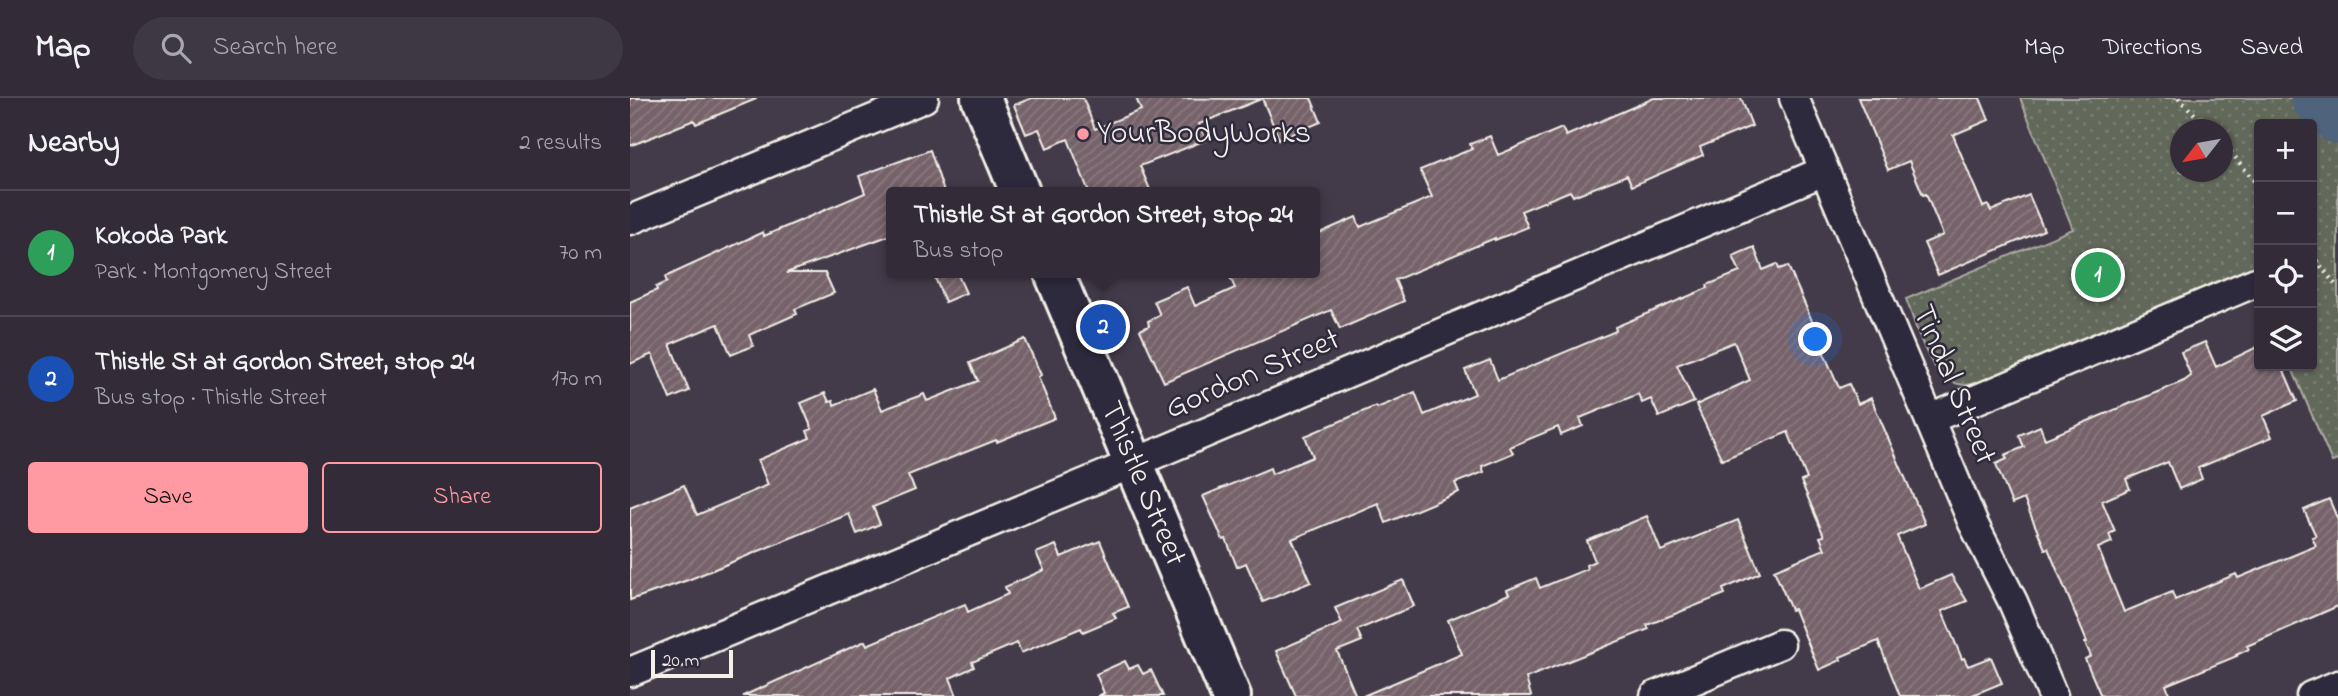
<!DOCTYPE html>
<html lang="en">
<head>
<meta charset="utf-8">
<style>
  body { margin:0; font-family:"Indie Flower",sans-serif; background:#3e3843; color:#f1f3f6 }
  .controls { position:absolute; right:21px; top:21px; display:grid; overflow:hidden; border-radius:7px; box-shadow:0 2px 5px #0004 }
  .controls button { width:63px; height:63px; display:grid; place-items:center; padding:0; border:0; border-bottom:2px solid #4e4853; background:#332c38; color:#f1f3f6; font:35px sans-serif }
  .compass { position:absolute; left:1540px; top:21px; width:63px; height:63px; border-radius:50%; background:#332c38; box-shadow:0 2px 5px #0004; rotate:239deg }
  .scale { position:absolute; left:21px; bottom:18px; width:82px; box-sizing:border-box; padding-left:7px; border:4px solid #f4f1e8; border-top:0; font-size:19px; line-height:24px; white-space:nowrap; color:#f4f1e8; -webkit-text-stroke:5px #2f2a3d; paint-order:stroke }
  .you { position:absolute; left:1186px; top:242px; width:24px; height:24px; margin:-18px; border:5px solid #fff; border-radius:50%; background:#1a73e8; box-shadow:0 0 0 10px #1a73e833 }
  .badge { display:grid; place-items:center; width:46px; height:46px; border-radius:50%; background:#ff9aa2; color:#fff; font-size:23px; font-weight:700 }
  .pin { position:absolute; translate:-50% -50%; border:4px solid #fff; box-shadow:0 2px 7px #0006 }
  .popup { position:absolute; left:256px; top:89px; width:434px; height:91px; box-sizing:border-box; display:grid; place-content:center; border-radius:7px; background:#332c38; filter:drop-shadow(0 2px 5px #0005); font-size:23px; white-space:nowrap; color:#a9a7ae }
  .popup b { font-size:26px; color:#f1f3f6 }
  .popup::after { content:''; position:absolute; left:50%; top:100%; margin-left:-14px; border:14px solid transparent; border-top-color:#332c38 }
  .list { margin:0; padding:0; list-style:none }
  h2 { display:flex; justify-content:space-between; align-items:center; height:91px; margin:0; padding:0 28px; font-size:30px }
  h2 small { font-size:23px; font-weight:400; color:#a9a7ae }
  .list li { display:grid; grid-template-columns:46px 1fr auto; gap:21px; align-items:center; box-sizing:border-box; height:126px; padding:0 28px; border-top:2px solid #4e4853 }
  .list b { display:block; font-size:26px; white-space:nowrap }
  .list p { margin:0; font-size:23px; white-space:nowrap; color:#a9a7ae }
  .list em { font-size:23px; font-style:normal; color:#a9a7ae }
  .actions { display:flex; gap:14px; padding:21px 28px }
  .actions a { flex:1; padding:16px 0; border:2px solid #ff9aa2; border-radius:7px; text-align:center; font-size:24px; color:#ff9aa2 }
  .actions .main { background:#ff9aa2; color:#111 }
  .icon { flex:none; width:38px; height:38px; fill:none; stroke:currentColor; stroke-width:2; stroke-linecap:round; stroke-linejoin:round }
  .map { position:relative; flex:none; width:1708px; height:598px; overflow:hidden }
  header { display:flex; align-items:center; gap:42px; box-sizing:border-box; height:98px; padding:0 35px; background:#332c38; border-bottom:2px solid #4e4853 }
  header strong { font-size:33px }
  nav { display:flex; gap:38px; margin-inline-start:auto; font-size:24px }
  .search { width:490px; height:63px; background:#3e3843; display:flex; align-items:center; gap:18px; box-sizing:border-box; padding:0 24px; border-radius:38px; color:#a9a7ae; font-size:26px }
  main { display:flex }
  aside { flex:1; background:#332c38 }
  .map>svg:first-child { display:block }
</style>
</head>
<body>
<header>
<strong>Map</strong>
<div class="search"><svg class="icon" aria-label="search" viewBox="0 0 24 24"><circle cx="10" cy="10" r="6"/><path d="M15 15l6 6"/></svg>Search here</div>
<nav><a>Map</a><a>Directions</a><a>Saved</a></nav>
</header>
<main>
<aside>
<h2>Nearby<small>2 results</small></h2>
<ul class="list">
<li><span class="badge" style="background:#2e9e5b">1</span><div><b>Kokoda Park</b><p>Park · Montgomery Street</p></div><em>70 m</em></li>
<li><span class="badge" style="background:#1a4fb4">2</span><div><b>Thistle St at Gordon Street, stop 24</b><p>Bus stop · Thistle Street</p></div><em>170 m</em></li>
</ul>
<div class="actions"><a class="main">Save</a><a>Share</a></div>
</aside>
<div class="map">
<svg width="1708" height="598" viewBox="0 0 1708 598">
  <defs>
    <pattern id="park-dots" width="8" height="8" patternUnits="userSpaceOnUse" patternTransform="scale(1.75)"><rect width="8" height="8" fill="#62685a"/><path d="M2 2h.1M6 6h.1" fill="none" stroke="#797e72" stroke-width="1.8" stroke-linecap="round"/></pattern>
    <pattern id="building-hatch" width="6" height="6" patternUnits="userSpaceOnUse" patternTransform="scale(1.75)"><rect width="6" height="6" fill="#76626a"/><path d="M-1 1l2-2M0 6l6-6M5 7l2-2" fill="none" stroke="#8a797f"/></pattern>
  </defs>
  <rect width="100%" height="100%" fill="#443b4a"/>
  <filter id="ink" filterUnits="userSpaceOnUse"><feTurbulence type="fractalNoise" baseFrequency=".0143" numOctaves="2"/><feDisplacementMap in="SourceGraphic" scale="14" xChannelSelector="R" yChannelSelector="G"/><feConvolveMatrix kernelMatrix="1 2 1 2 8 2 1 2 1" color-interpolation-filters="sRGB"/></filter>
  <g filter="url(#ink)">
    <path fill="url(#park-dots)" stroke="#abaca1" stroke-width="2" fill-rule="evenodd" d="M1390 0H1708V362L1702 364 1661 268H1682V26H1629V193L1619 170 1344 286C1301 295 1288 231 1276 201L1443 131ZM1550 32H1592V74H1550Z"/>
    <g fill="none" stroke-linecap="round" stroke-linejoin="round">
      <path stroke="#50647b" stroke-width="49" d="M1685 0 1708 22"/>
    </g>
    <path fill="url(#building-hatch)" stroke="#f4f1e8" stroke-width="2" d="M0 0H126V1L66 26 64 22 0 48Z
      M402 0H453L465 31 511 12 506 0 631 1 569 26 576 42 510 68 521 94H459L438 41 417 50 409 31 396 36 384 7Z
      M632 0H681L691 24 649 41Z
      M1024 0H1111L1122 28 1070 49 1073 57 1002 88 997 77 943 98 940 93 891 113 898 129 865 142V140L765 182 774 203 710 231 701 212 534 284 510 232 519 228 518 223 530 217 524 203 557 189 565 208 605 190 598 175H685V137L726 119 730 129 802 99 790 72 842 51 840 46 860 38 868 57 932 30 936 38Z
      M1228 0H1350L1359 22 1323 37 1353 109 1358 107 1361 113 1399 97 1414 132 1308 177 1294 145 1313 137 1296 96 1293 97 1279 63 1258 72Z
      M300 52 314 94H261V137L156 175H195L204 195 165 211 167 216 119 237 123 248 101 257 88 226 40 246 59 293 40 301 22 256 0 266V204L27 192 26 189 37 184 35 179 133 134 134 138 235 95 229 78Z
      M1124 149 1133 172 1147 166 1149 171 1158 168 1183 225 1186 223 1196 244 1190 246 1209 290 1219 286 1228 306 1241 300 1295 426 1267 438 1289 491 1321 477 1337 503 1312 513 1332 561 1334 560 1338 568 1361 559 1372 585 1340 598H1270L1248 543 1210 559 1211 562 1189 572 1164 511 1161 512 1144 472 1195 451 1190 439 1194 438 1171 383 1177 381 1158 334 1092 362 1066 307 1120 282 1104 244 1047 267 1064 304 1029 319 1021 301 1012 305 1008 296 950 320 953 328 931 337 928 329 880 349 883 355 852 368 854 374 825 385 829 394 756 425 748 405 662 441 681 484 633 504 616 465 607 469 596 441 593 442 573 398 640 370 642 376 683 359 675 338 746 308 747 310 785 294 794 317 845 296 835 272 860 262 868 282 986 233 985 229 1078 190 1077 187 1110 174 1103 158Z
      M303 175H327L336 195 315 204Z
      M395 241 411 277 408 279 425 320 367 344 366 342 278 377 285 392 243 409 250 426 227 436 219 416 58 482 0 502V410L54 387 67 417 138 387 128 362 180 340 177 333 182 331 171 305 195 295 199 304 203 303 204 307 243 291 252 312 294 296 297 303 348 283 340 265Z
      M1575 244 1586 269 1629 248V268H1652L1667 303 1633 318 1642 339 1568 370 1572 381 1549 391 1538 364 1496 381 1500 391 1472 403 1485 433 1479 436 1482 444 1468 450 1494 514 1542 494 1545 502 1606 476 1608 480 1686 448 1682 439 1686 438 1674 412 1699 401 1708 422V508L1617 548 1619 551 1606 557 1607 558 1536 587 1540 598H1471L1455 561 1461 558 1455 545 1457 544 1418 450 1415 451 1394 401 1382 406 1366 366 1377 361 1375 357 1394 349 1389 337 1410 328 1415 341 1554 283 1561 278 1551 254Z
      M1017 418 1031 453 1108 422 1130 475 1093 491 1095 496 1017 527 1019 531 896 580 901 598H733L832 556 818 522 879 496 877 492 906 480 910 490 957 471 956 467 965 463 957 443Z
      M470 443 498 509 483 515 486 520 453 534 451 530 391 555 387 545 342 564 344 569 320 580 327 598H113L235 543 237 547 335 506 338 514 378 496 375 489 414 472 406 455 426 447 431 459Z
      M773 482 784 508 727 532 732 543 707 553 726 598H666L646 553 712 525 705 510Z
      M495 563 499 571 508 567 513 576 521 572 533 598H468L474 595 466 576Z"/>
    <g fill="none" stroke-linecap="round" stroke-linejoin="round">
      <defs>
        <path id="street" d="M1164 0 1343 425 1383 504 1423 598
          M0 122 294 0
          M1300 321 1626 184
          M0 574 504 365 1194 73
          M1025 598 1150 546
          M1681 598 1708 587"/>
        <path id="secondary" d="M351 0 390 94
          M424 175 601 598"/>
      </defs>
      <use href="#street" stroke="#f4f1e8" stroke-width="33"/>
      <use href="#secondary" stroke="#f4f1e8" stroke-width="44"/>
      <path stroke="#f4f1e8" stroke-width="4.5" stroke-dasharray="2 5" stroke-linecap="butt" d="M1548 0 1581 32
        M1592 43 1629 89
        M1682 157 1708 190"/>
      <use href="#street" stroke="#2f2a3d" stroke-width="28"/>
      <use href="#secondary" stroke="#2f2a3d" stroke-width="38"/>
    </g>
  </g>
  <circle fill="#ff9aa2" stroke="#2f2a3d" stroke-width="2.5" cx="453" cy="36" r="7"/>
  <g text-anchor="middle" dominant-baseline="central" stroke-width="5" stroke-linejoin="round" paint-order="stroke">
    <g font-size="32" fill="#f4f1e8" stroke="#2f2a3d" text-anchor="start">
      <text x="467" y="36">YourBodyWorks</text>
    </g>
    <g font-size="32" fill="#f4f1e8" stroke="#2f2a3d">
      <text transform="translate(623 277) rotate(-23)">Gordon Street</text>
      <text transform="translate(1323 287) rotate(67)">Tindal Street</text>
      <text transform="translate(512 386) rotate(67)">Thistle Street</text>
    </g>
  </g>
</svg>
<div class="controls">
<button>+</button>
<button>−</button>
<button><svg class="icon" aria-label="locate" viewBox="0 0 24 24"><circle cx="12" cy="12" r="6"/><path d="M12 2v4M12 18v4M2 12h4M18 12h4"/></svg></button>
<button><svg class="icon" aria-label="layers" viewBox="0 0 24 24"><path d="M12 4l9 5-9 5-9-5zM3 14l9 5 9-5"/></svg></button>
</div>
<svg class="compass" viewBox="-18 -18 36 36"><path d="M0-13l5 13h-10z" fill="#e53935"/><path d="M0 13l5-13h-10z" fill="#a9a7ae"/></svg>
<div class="scale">20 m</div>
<div class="you"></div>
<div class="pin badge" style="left:1468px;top:177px;background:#2e9e5b">1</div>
<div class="pin badge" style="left:473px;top:229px;background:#1a4fb4">2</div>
<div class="popup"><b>Thistle St at Gordon Street, stop 24</b>Bus stop</div>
</div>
</main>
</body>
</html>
